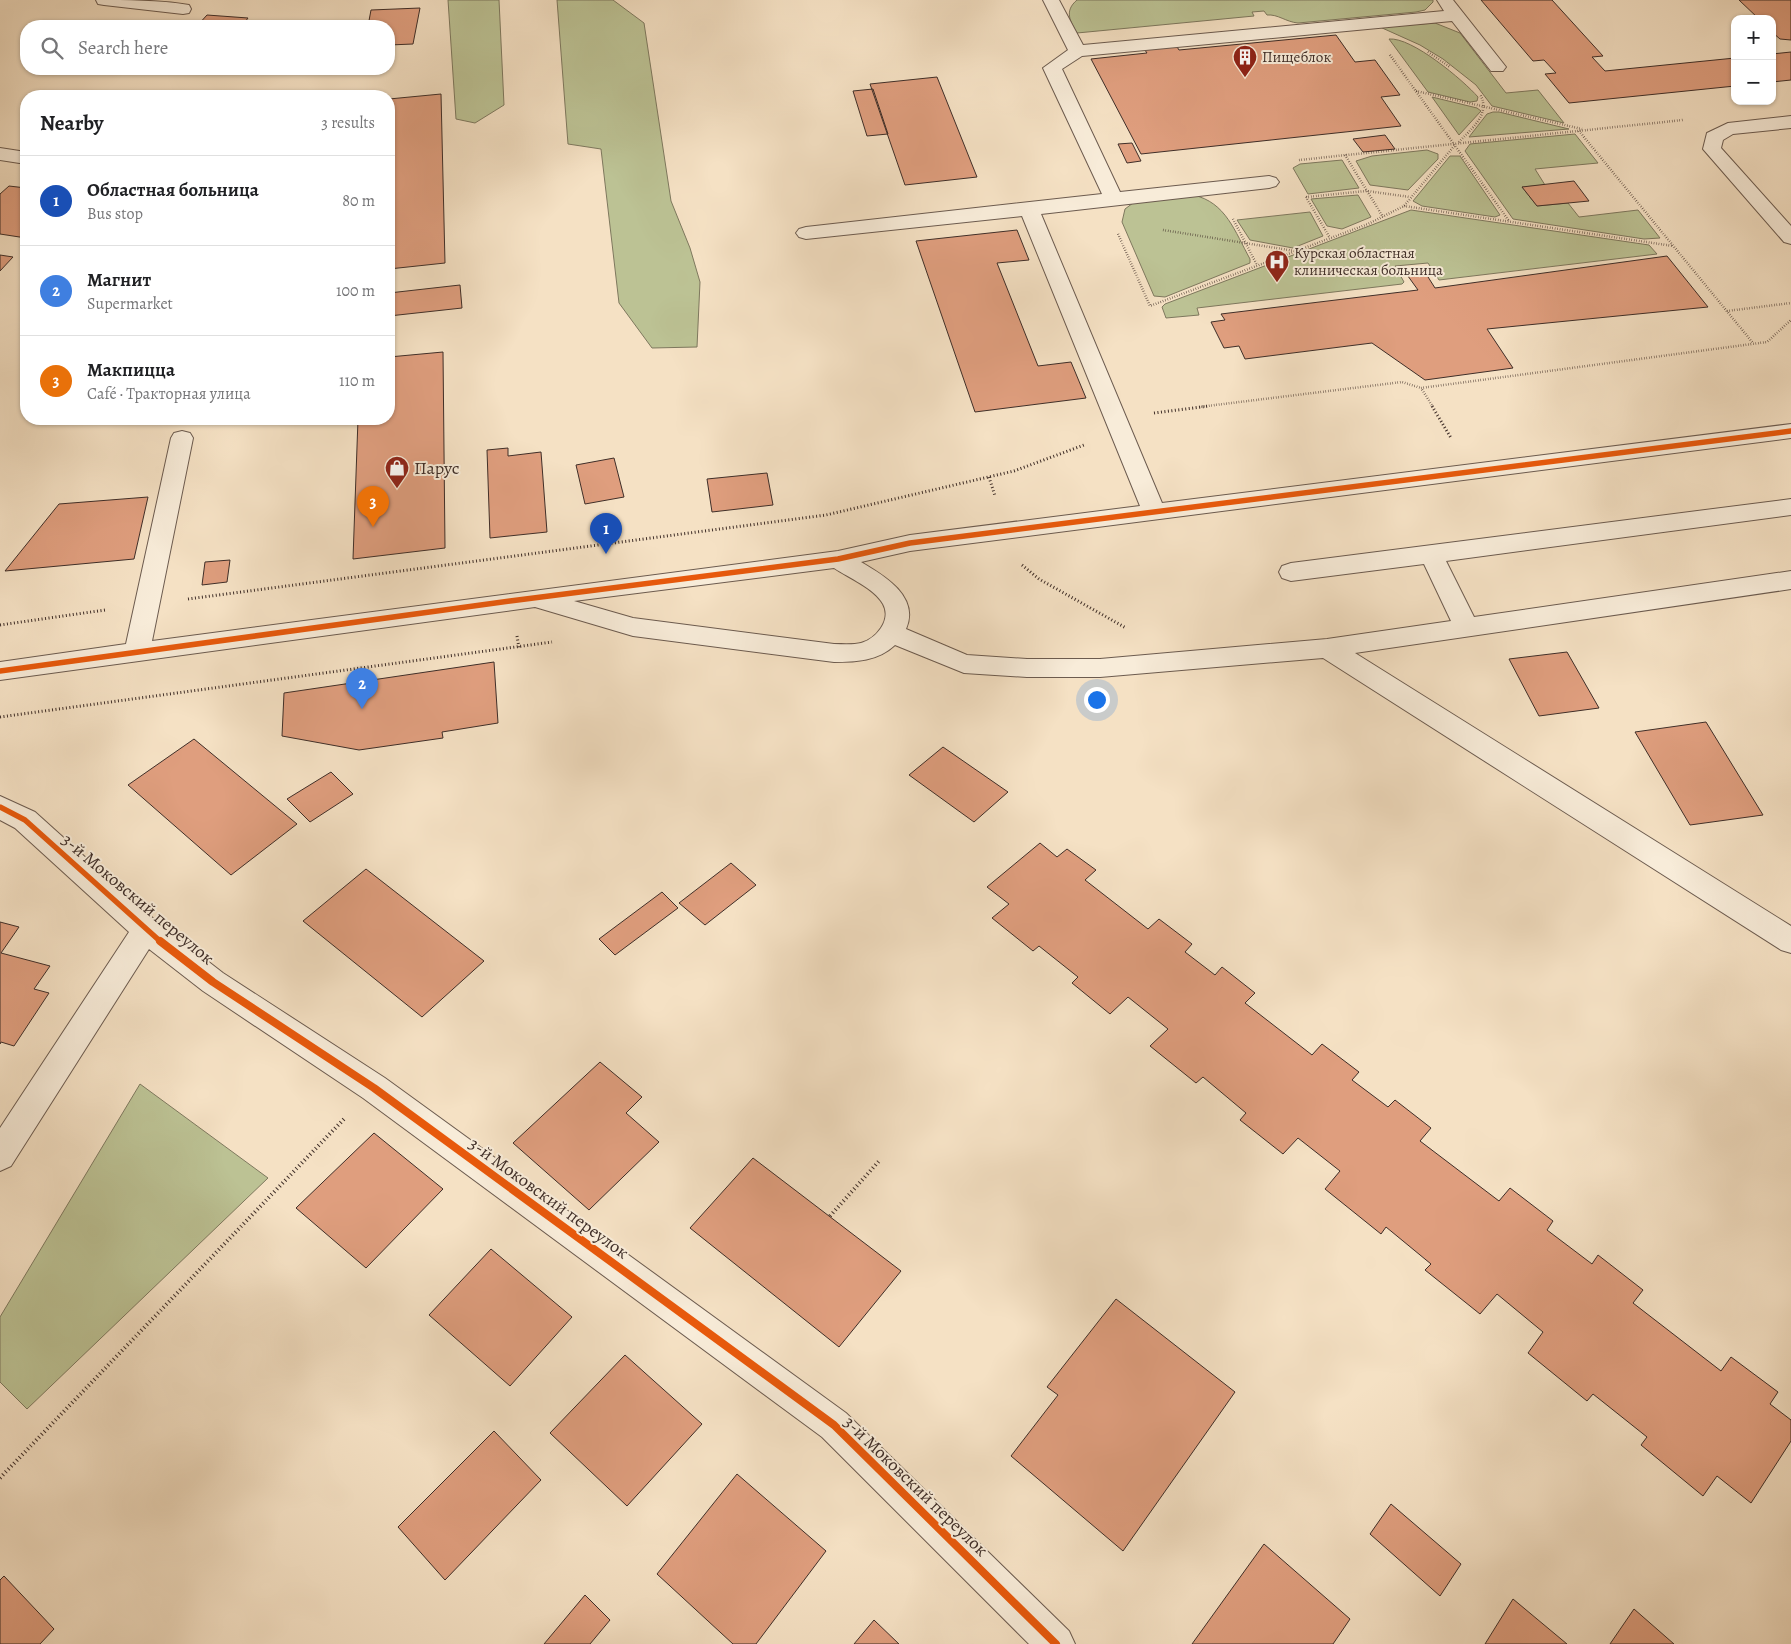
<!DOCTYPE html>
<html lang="en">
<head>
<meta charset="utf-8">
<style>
  body { margin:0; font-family:Alegreya,serif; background:#f2f2f2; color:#202124 }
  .controls { position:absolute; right:15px; top:15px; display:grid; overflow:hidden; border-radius:10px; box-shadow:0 1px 4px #0004 }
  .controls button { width:45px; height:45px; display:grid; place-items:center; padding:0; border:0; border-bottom:1px solid #e0e0e0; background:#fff; color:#202124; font:25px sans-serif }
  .you { position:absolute; left:1096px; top:699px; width:18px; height:18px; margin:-12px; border:4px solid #fff; border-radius:50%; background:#1a73e8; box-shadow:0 0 0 8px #1a73e833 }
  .badge { display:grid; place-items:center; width:32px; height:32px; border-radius:50%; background:#8f2418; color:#fff; font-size:16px; font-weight:700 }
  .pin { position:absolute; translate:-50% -41px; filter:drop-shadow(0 1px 2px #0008) }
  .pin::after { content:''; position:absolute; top:26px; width:18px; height:15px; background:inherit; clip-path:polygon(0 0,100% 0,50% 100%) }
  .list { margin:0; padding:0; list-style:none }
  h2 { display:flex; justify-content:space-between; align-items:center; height:65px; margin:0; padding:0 20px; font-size:21px }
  h2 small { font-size:16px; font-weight:400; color:#757577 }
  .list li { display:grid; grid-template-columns:32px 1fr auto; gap:15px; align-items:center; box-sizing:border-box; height:90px; padding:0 20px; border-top:1px solid #e0e0e0 }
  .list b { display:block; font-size:19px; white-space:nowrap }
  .list p { margin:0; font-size:16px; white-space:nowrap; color:#757577 }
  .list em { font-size:16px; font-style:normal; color:#757577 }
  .icon { flex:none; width:28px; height:28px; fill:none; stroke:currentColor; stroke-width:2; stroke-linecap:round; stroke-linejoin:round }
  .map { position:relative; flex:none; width:1791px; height:1644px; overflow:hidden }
  .search { position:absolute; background:#fff; box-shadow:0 1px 4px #0004; left:20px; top:20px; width:375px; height:55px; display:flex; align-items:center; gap:12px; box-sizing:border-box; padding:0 18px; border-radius:20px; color:#757577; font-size:19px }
  .panel { position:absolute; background:#fff; box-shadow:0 1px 4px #0004; left:20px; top:90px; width:375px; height:335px; border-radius:20px }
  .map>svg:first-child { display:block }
</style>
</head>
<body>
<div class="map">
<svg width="1791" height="1644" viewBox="0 0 1791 1644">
  <rect width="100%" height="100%" fill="#f5e1c4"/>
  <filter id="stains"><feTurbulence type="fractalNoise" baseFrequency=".004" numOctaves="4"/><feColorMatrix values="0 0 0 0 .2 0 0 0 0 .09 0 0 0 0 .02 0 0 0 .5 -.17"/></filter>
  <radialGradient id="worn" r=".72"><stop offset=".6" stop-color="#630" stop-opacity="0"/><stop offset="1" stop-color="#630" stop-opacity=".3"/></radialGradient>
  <path fill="#bcc294" stroke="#7e785e" d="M448 0H499L504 105 475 123 456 119Z
    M557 0H613L644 23 671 201 690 248 700 282 697 347 652 348 619 303 601 149 568 144Z
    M1077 0H1433V2L1425 10 1416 12 1298 23C1286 22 1278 14 1267 15L1264 11 1252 12 1254 16 1077 33C1070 21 1064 11 1077 0Z
    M1435 23 1460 33 1506 93 1538 90 1564 123 1492 106 1476 85 1443 59 1420 45 1380 27Z
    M1389 39C1412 37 1463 80 1478 97L1477 101 1470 102 1428 92Z
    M1432 97 1477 108 1481 111 1459 135Z
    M1493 112H1499L1569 129 1469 137 1487 114Z
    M1575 134 1598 163 1535 169 1545 185 1522 187 1537 206 1568 203 1579 217 1638 210 1660 238 1644 239 1513 219 1465 151 1470 144Z
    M1427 150 1438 154V159L1408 190 1370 185 1356 161 1372 156Z
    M1450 156H1460L1500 215 1495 217 1422 206 1413 201Z
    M1342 160 1359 188 1308 194 1293 168 1300 164Z
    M1193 195C1226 202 1235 232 1250 259V263L1165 297 1154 296 1122 222 1125 209 1137 200Z
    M1358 195 1371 217 1342 229 1327 226 1311 199Z
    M1411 210 1649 245 1657 254 1439 280 1428 263 1395 266 1404 282 1402 284 1197 308 1199 315 1166 318 1162 307 1165 304Z
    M1310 212 1323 236 1293 248 1250 240 1237 220Z
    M140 1084 268 1178 27 1409 0 1382V1317Z"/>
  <path fill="#df9e7e" stroke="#3f2e28" d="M1481 0H1552L1603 56 1592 57 1605 71 1735 58V86L1569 103 1545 74 1556 73 1544 60 1533 61Z
    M1739 0H1791V40L1780 39 1772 32V19H1759Z
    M420 8 413 44 389 45V26H368L371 10Z
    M207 15 248 18 242 26H197Z
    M1336 35 1355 62 1375 60 1400 95 1381 97 1401 126 1141 154 1091 59 1147 53 1142 46 1174 42 1179 50Z
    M1791 52V80L1772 82V54Z
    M937 77 977 177 905 185 870 84Z
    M873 89 888 134 867 136 853 91Z
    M441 94 445 263 389 269V99Z
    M1385 135 1395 149 1363 152 1353 139Z
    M1132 143 1141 161 1127 163 1118 144Z
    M1574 181 1589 201 1537 206 1522 187Z
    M9 186 26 188V238L0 234V194Z
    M1017 230 1029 260 997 263 1038 366 1071 362 1086 398 975 412 916 241Z
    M0 255 13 257 0 271Z
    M1667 256 1708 307 1487 329 1513 368 1425 380 1372 343 1245 359 1239 346 1224 348 1211 322 1225 320 1221 314 1418 290 1405 272 1423 269 1435 288Z
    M460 285 462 308 389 316V293Z
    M443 352 445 548 353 559 358 419H389V357Z
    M508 448V456L541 452 547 532 490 538 487 450Z
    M614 458 624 497 585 504 576 465Z
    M767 473 773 505 712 512 707 479Z
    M148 497 134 559 5 571 59 504Z
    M230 560 227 582 202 585 205 562Z
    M1567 652 1599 708 1539 716 1509 659Z
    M494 662 498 723 442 732 443 738 359 750 282 736 284 693Z
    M1706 722 1763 815 1690 825 1635 732Z
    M194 739 297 824 231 875 128 785Z
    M943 747 1008 792 974 822 909 775Z
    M331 772 353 794 310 822 287 799Z
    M1040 843 1057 857 1067 849 1096 870 1085 880 1148 929 1159 919 1192 944 1185 952 1215 975 1222 967 1255 993 1245 1003 1312 1055 1322 1044 1359 1072 1352 1080 1388 1107 1395 1100 1431 1128 1420 1141 1499 1201 1510 1188 1553 1221 1547 1230 1592 1264 1598 1255 1643 1290 1633 1303 1721 1371 1731 1357 1778 1392 1770 1404 1791 1420V1441L1751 1503 1717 1476 1703 1496 1641 1445 1647 1437 1593 1394 1587 1401 1528 1353 1543 1332 1497 1294 1480 1314 1425 1270 1431 1264 1386 1227 1381 1234 1325 1189 1340 1171 1298 1138 1283 1154 1240 1120 1246 1113 1203 1077 1196 1083 1150 1046 1168 1029 1128 997 1110 1014 1072 983 1078 977 1039 946 1033 951 992 918 1009 904 987 887Z
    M731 863 756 885 705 925 679 903Z
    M366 869 484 961 422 1017 303 921Z
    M662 892 678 908 615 955 599 939Z
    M0 922 19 927 1 953 50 966 34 989 49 993 14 1046 1 1042 0 1044Z
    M600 1062 642 1097 626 1113 659 1142 589 1210 513 1143Z
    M374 1133 443 1189 366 1268 296 1208Z
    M753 1158 901 1271 839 1347 690 1228Z
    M491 1249 572 1317 510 1386 429 1315Z
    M1116 1299 1235 1392 1123 1551 1011 1456 1058 1395 1047 1387Z
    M625 1355 702 1424 627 1506 550 1433Z
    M494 1431 541 1480 445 1580 398 1527Z
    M737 1474 826 1551 756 1644H733L657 1574Z
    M1391 1504 1461 1564 1440 1596 1370 1534Z
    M1264 1544 1350 1619 1333 1644H1192Z
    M4 1576 54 1629 40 1644H0V1580Z
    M585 1595 610 1620 590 1644H544Z
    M1513 1599 1567 1644H1485Z
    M1634 1609 1674 1644H1610Z
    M874 1620 899 1644H854Z"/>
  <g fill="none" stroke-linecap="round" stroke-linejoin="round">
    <defs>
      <path id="minor" d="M96 0C126 0 159 0 189 5L191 9 189 13 183 14 104 5 98 4Z
        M1043 0H1059L1083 45 1444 11 1437 0H1453L1506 67 1503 71H1491L1452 21 1082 56 1062 69 1120 192 1269 176 1276 178 1279 182 1276 186 1269 188 1041 214 1162 503 1791 424V438L910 551 861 562C885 576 920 597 906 629L967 655 1027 659H1100L1327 639 1451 621 1424 564 1291 581 1282 578 1279 572 1282 566 1291 563 1791 499V515L1446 561 1474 617 1791 571V589L1355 653 1791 926V953L1781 950 1323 658 1100 677H1027L964 673 895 645C878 661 856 662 834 662L633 636 535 607 0 680V662L126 644 171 438 174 433 182 431 190 433 193 438 152 641 838 551 910 535 1140 506 1022 216 806 239 799 237 796 233 799 229 806 227 1102 194 1043 68 1068 50ZM834 568C849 578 874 588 883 604 892 620 876 639 861 643 853 645 843 644 834 644L633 618 574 601Z
        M1791 116V128L1733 134 1723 140 1721 148 1791 226V244L1784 242 1703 149 1707 133 1728 123Z
        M0 148 26 152V164L0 160Z
        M0 796 35 812 156 921 223 973 385 1078 846 1413 1069 1631 1075 1644H1029L822 1437 363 1098 203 991 149 949 11 1166 0 1171V1128L129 932 15 828 0 820Z"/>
    </defs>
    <use href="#minor" stroke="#6c5b4f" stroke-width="2"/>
    <path stroke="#3f2e28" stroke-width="2.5" stroke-dasharray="0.5 2" stroke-linecap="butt" d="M1428 52 1450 67
      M1390 55 1509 221
      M1416 91 1582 129
      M1579 131 1753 343
      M1459 142C1472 128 1491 114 1480 94
      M1345 155 1383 217
      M1299 160 1683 120
      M1306 197 1367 191 1410 197
      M1306 197 1330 238
      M1404 206 1673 246
      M1233 219 1257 265
      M1163 230 1295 251
      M1118 234 1150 306 1368 224 1404 206 1455 145
      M1727 311 1791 303
      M1199 407 1402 382 1421 388
      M1433 407 1421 388 1767 342 1791 320"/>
    <path stroke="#3f2e28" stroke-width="3" stroke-dasharray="1 2.5" stroke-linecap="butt" d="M1432 406 1451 438
      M1154 413 1209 406
      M989 477 995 496
      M1022 565 1039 579 1126 628
      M188 599 826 515 1014 471 1084 445
      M0 625 105 610
      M517 636 519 648
      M0 717 552 642"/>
    <path stroke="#3f2e28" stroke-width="4" stroke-dasharray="1 3" stroke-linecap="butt" d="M830 1216 880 1160
      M0 1478 344 1119"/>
    <use href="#minor" fill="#f8ecd9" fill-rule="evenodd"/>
    <defs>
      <path id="cycleway-far1" d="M0 671 510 601 838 559 910 543 1791 431
        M0 807 25 820 161 942"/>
      <path id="cycleway" d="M160 941 213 982 374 1088 834 1425 1056 1644"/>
    </defs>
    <use href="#cycleway-far1" stroke="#f8ecd9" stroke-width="9"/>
    <use href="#cycleway" stroke="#f8ecd9" stroke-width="11"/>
    <use href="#cycleway-far1" stroke="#e8590c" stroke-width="5.5"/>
    <use href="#cycleway" stroke="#e8590c" stroke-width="8"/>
  </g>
  <defs>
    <symbol id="building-pin" viewBox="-11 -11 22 30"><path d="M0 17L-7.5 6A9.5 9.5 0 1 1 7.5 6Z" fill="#8f2418" stroke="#f8ecd9"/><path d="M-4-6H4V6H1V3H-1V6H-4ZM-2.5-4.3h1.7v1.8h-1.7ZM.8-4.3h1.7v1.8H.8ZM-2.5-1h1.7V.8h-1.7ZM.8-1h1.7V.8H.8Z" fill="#fff"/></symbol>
    <symbol id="hospital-pin" viewBox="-11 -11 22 30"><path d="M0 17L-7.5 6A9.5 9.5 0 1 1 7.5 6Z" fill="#8f2418" stroke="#f8ecd9"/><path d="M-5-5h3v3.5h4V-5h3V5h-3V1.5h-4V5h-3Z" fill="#fff"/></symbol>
    <symbol id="shop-pin" viewBox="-11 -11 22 30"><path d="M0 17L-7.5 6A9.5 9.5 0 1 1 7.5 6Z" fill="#8f2418" stroke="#f8ecd9"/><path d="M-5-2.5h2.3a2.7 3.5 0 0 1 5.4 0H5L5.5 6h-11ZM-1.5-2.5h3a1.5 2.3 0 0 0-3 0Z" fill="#fff"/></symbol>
  </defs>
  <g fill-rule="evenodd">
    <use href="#building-pin" x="1231" y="43" width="28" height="38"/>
    <use href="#hospital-pin" x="1263" y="248" width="28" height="38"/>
    <use href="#shop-pin" x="383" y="454" width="28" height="38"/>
  </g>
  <g text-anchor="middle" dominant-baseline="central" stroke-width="4" stroke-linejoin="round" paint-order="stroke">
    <g font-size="15" fill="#3f2e28" stroke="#f8ecd9" text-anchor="start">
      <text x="1262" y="57">Пищеблок</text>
      <text x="1294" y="253">Курская областная<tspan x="1294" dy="17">клиническая больница</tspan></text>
    </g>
    <g font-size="18" fill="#3f2e28" stroke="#f8ecd9" text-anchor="start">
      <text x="414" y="468">Парус</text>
    </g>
    <g font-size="18" fill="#3f2e28" stroke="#f8ecd9">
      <text transform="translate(138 899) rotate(40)">3-й Моковский переулок</text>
      <text transform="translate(549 1198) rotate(36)">3-й Моковский переулок</text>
      <text transform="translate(916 1486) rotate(44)">3-й Моковский переулок</text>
    </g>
  </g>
  <rect width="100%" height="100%" filter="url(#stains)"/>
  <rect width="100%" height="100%" fill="url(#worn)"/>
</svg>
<div class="controls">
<button>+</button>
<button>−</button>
</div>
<div class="you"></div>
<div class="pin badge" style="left:606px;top:554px;background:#1a4fb4">1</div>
<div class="pin badge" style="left:362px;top:709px;background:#3f7fe0">2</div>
<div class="pin badge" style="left:373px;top:527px;background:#e8710a">3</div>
<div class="search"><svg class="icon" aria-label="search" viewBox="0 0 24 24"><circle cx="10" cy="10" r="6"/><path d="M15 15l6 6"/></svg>Search here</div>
<section class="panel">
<h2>Nearby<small>3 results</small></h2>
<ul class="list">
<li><span class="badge" style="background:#1a4fb4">1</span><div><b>Областная больница</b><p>Bus stop</p></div><em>80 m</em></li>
<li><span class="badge" style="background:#3f7fe0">2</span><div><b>Магнит</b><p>Supermarket</p></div><em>100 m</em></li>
<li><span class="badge" style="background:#e8710a">3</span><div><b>Макпицца</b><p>Café · Тракторная улица</p></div><em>110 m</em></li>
</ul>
</section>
</div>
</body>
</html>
